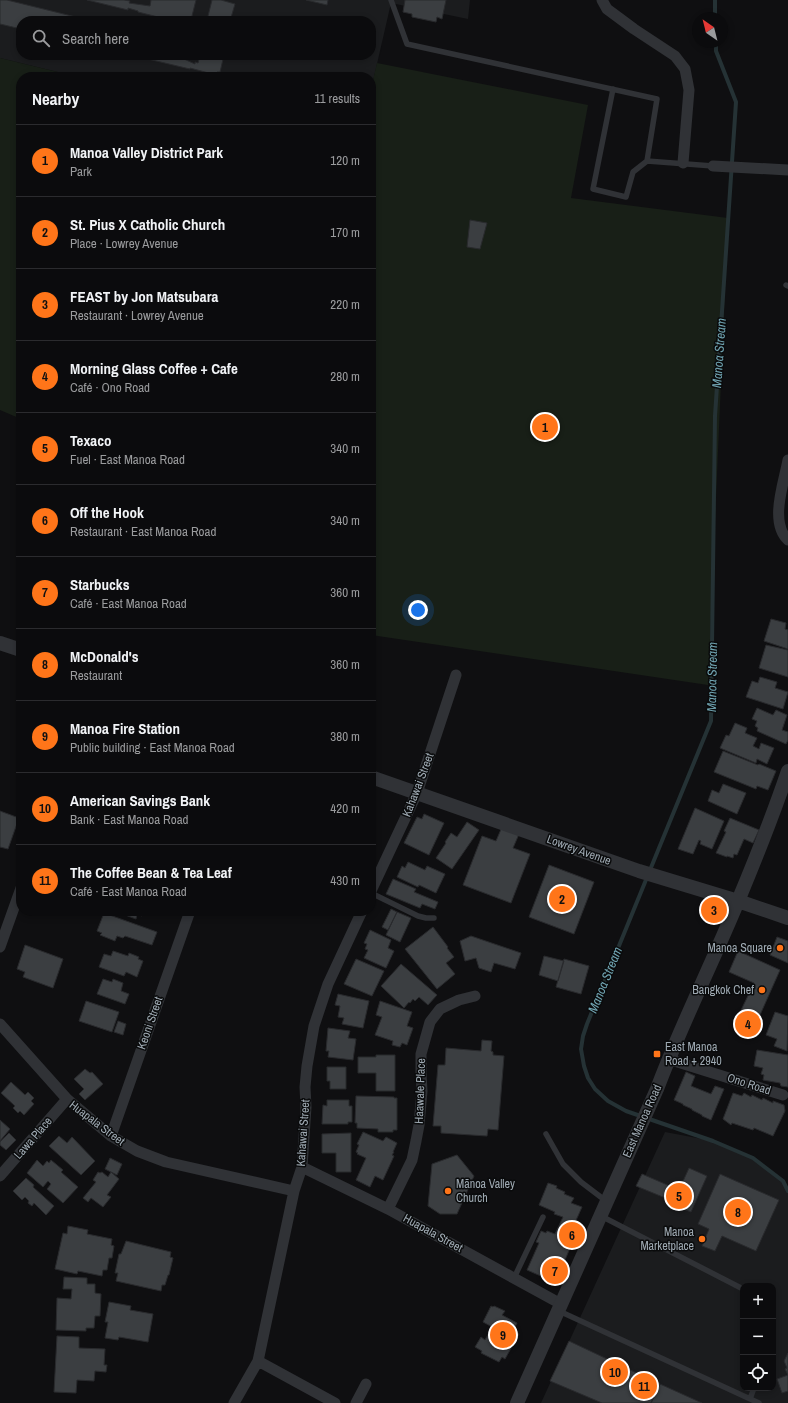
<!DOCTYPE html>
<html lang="en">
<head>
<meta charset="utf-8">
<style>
  body { margin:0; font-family:"Archivo Narrow",sans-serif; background:#19191b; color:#f1f3f6 }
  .controls { position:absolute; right:12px; bottom:12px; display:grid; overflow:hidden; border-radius:8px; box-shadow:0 2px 6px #0003 }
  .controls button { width:36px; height:36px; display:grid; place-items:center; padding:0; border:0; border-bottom:1px solid #2b2b2e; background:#0b0b0d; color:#f1f3f6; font:20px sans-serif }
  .compass { position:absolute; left:692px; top:12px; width:36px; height:36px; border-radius:50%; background:#0b0b0d; box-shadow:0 2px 6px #0003; rotate:325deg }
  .you { position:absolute; left:418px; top:610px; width:14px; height:14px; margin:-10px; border:3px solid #fff; border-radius:50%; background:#1a73e8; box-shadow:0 0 0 6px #1a73e833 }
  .badge { display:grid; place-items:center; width:26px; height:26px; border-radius:50%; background:#ff7519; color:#111; font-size:13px; font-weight:700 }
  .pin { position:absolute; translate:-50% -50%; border:2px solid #fff; box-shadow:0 1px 4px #0006 }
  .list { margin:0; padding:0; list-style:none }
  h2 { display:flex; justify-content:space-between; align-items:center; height:52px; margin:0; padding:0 16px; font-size:17px }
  h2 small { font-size:13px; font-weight:400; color:#9a9b9d }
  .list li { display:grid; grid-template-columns:26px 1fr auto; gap:12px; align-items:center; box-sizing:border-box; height:72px; padding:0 16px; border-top:1px solid #2b2b2e }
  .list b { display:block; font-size:15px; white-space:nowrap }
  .list p { margin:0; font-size:13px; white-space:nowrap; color:#9a9b9d }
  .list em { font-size:13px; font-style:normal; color:#9a9b9d }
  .icon { flex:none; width:22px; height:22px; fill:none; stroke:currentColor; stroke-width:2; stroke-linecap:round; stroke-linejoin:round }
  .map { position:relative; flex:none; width:788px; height:1403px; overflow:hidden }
  .search { position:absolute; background:#0b0b0d; box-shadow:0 2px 6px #0003; left:16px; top:16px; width:360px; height:44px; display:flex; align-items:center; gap:10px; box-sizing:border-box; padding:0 14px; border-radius:16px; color:#9a9b9d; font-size:15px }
  .panel { position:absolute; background:#0b0b0d; box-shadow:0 2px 6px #0003; left:16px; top:72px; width:360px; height:844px; border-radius:16px }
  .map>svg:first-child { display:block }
</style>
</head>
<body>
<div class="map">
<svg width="788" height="1403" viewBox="0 0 788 1403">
  <rect width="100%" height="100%" fill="#0f0f11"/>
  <path fill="#1b1c1e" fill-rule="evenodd" d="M0 0H470L468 19 391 3 371 90V77H78L0 58ZM21 21H371V55H21Z
    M665 1132 713 1141 753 1158 783 1181 788 1191V1403H541ZM743 1286H773V1388H743Z"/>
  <path fill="#181f17" d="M0 58 78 77H21V419L0 410Z
    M377 63 588 105 571 198 728 218 708 685 371 635V89Z"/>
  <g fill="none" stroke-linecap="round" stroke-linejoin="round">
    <path stroke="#253235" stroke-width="4" d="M715 0V18
      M716 42V51L736 102 715 416 711 721 587 1024 583 1036 581 1049 584 1066 588 1078 595 1089 608 1101 626 1111 713 1141 753 1158 783 1181 788 1191"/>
  </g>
  <path fill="#3b3e41" stroke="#292a2d" d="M0 0H7L80 18 79 21H21V29L0 24Z
    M87 0H124L130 1 129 3 150 6 151 0H196L192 16 202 19V20L206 21V20H207L212 0H221L235 4 230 21H174L138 12V11L128 8V10Z
    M306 0H328L327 5Z
    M405 0H446L442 19 437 17 436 22 412 17V14L403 12Z
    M131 55H185L184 59 195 64V62L198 63 200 55H224L220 72H217L216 75 190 68V69Z
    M470 220 487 223 480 249 467 247Z
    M771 619 786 623 785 629 788 630V649L764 641Z
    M766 645 788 650V677L759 668Z
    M760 677 777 682 775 688 788 692 783 709 746 697 752 681 758 683Z
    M757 708 773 715 776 710 787 715 782 730 788 732V740L786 744 757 731 758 728 755 726 757 721 752 719Z
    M735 723 747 728 745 733 757 738 753 746 759 749 761 743 774 748 767 764 757 759 756 763 720 748 726 735 729 736Z
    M723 751 758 765 759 764 776 771 768 790 757 786 756 789 714 772Z
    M723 784 746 793 737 814 708 801 712 790 719 793Z
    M695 808 724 821 712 849 700 844 701 841 699 840 693 854 678 849Z
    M0 811 19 818 8 849 0 847Z
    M424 814 444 823 429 855 404 843 417 817 422 819Z
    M730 818 759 830 753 843 744 839 737 855 734 854 733 858 727 856V857L716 853 726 832 724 831Z
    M467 822 479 830 452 869 436 858 446 843 445 842 451 833 457 837Z
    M502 827 519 834 513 848 530 854 511 903 463 885 482 836 496 841Z
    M408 862 425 870 427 866 445 874 436 893 419 885 418 887 397 877 402 866 405 868Z
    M549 865 594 882 574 934 529 917Z
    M393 879 416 889 414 892 438 902 435 909 422 904 420 908 386 894Z
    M391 909 397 912 388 930 382 927Z
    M126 911H143L142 916 137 914 136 919 125 915Z
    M397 912 411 918 400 942 386 935Z
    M104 913 157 932 152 945 125 936 123 938 117 936 115 941 100 935 102 933 97 931Z
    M433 927 448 947 447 948 454 957 446 963 455 974 437 989 405 949Z
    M370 930 391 940 388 948 394 951 386 968 364 958 368 950 365 949 367 944 364 943Z
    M471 936 521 953 515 969 494 963 491 972 479 968 476 958 465 961 460 941Z
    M777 937 788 941V963L770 955Z
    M25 945 63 959 53 988 23 977 25 972 17 969Z
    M113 951 128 956 129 953 139 957 138 959 143 961 137 977 126 972 124 976 99 967 104 954 111 956Z
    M738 951 780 970 752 1033 734 1025 754 983 729 972Z
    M544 956 564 961 558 981 539 975Z
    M356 959 384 971 372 996 344 984Z
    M564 959 589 966 581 994 556 987Z
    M401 964 437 995 428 1005 419 997 415 1001 413 999 410 1003 409 1002 404 1008 381 986Z
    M103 979 112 982 113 979 123 983 121 991 129 994 125 1004 97 994Z
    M338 994 369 1001 363 1028 342 1024 344 1018 338 1017 340 1006 335 1005Z
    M86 1001 119 1012 112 1032 79 1021Z
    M380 1001 412 1012 407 1026 413 1028 407 1045 402 1043 400 1047 392 1045 393 1041 375 1035 382 1017 376 1015Z
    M775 1012 788 1016 787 1051 774 1046 777 1039 766 1035Z
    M118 1021 126 1024 123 1035 114 1032Z
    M328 1028 350 1031 348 1038 356 1039 353 1060 328 1057 329 1051H326Z
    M482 1040 492 1041 491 1051 493 1052V1055L504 1056 498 1130 488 1129 487 1136 441 1133V1126H433L438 1065H445L446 1048 481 1051Z
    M757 1050 788 1055V1087L781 1086 780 1083 763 1080 764 1075 761 1074 763 1068 754 1066Z
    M376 1055H395V1091H376V1073H358V1057H376Z
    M327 1067H346V1089H330V1081H327Z
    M85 1069 90 1073 92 1072 103 1084 85 1100 79 1094 84 1089 74 1079Z
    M686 1072 695 1076 691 1086 711 1094 715 1086 724 1089 711 1120 702 1116V1115L692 1110V1109L683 1105V1104L674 1100Z
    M11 1082 25 1095 28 1092 34 1098 31 1101 34 1104 24 1115 20 1111 18 1113 13 1108 15 1106 1 1093Z
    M733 1093 742 1096 744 1093 751 1097 752 1095 762 1100 763 1098 773 1103V1101L784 1105 785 1111 773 1136 754 1128 753 1130 732 1123 731 1125 723 1119Z
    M356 1096 394 1097V1098H397V1130H393V1132H378V1129L357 1128V1123H355Z
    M327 1100H349V1106H352V1122H348V1124H322L323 1105 327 1106Z
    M0 1120 10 1129 0 1141Z
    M363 1132 383 1141 386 1137 397 1143 393 1152H394L392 1155 394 1156 383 1180 375 1176 370 1187 356 1180 366 1158 357 1154 358 1153 356 1152 359 1145 357 1144Z
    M9 1133 16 1140 6 1150 0 1145V1142Z
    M351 1133V1172H336V1153H322V1134Z
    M59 1136 67 1143 72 1137 95 1161 81 1175 49 1146Z
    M457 1155 474 1176 457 1214H440L428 1206 432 1164Z
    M110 1158 122 1164 117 1175 105 1169Z
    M37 1160 43 1166 47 1161 49 1163 51 1160 63 1170 61 1172 78 1187 63 1203 47 1189 51 1184 48 1181 43 1187 27 1173Z
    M689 1168 707 1176 691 1212 673 1205 675 1202 636 1186 642 1174 679 1190Z
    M98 1172 100 1173 102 1172 108 1177 111 1172 119 1179 107 1195 111 1197 103 1207 91 1198 88 1202 83 1198 96 1182 93 1180Z
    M720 1174 779 1200 756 1251 722 1236 715 1251 702 1246 709 1229 698 1224Z
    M26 1178 34 1185 33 1187 54 1206 46 1215 34 1203 32 1206 28 1203 29 1201 25 1197 22 1200 13 1191Z
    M548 1183 557 1186 556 1188 565 1192 564 1194 574 1198 571 1203 582 1207 573 1227 578 1229 557 1279 549 1282 542 1279 543 1277 527 1270 539 1243 536 1242 541 1231 546 1233 547 1231 555 1234 563 1217 554 1214 555 1212 539 1205Z
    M68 1226 88 1230 87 1234 112 1239 111 1245 114 1246 112 1258H109L107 1270H103L102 1276 78 1271 77 1274 55 1269 63 1233 67 1234Z
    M126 1241 171 1252 170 1257 173 1258 169 1275H168L165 1285H162L161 1291 116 1281 118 1273H115L119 1254H121Z
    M64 1277 87 1278V1284H95V1293L101 1294 100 1316H95L94 1328H86V1331L56 1330 57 1298 71 1299 72 1289H63Z
    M109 1302 131 1306 130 1310 153 1314 148 1342 119 1337 118 1340 105 1338 108 1322H105Z
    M491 1306 493 1307 494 1306 505 1311 502 1315 517 1323 513 1331 519 1334 505 1359 502 1357 499 1362 481 1353 482 1351 475 1347 481 1337 485 1340 491 1329 493 1330 494 1328 483 1322Z
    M57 1336 79 1337V1348L105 1349 104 1365H107L106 1372 95 1371 94 1381 77 1380 76 1393 54 1392Z
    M569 1341 660 1384 651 1403H602L550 1381Z
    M788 1353V1391L782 1393 777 1379 788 1375 785 1369 787 1368 784 1361Z
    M660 1384 702 1403H651Z"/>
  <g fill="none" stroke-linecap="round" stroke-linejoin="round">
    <path stroke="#303236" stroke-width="5.5" d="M391 0 407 44 657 99 647 161 713 166
      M613 89 593 189 626 197 633 172 647 161
      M786 285 788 286
      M371 893 418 916 426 918H434
      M546 1134 563 1164 581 1182 606 1201
      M601 1216 743 1289
      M514 1278 543 1217
      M559 1311 759 1403
      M750 1399 754 1388"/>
    <path stroke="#303236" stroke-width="11" d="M602 0 607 9 634 29 675 56 685 69 689 90 683 163
      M713 166 788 170
      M788 460C784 483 769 522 788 540
      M371 891 417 793 456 675
      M0 947 21 888
      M0 1024 67 1099 111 1136 137 1151 166 1162 294 1191
      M668 1059 783 1095
      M111 1136 190 911
      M302 1167 388 1209 561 1304
      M0 1176 67 1099
      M388 1209 412 1160 416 1141 419 1125 422 1091 421 1073V1054L430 1022 440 1009 459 1000 475 996
      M258 1361 335 1403
      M234 1403 258 1361 294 1191 302 1167 306 1107 305 1087 307 1066 314 1026 328 984 362 911
      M356 1403 366 1384"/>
    <path stroke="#303236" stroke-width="14" d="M0 643 21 650
      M371 777 639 871 738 901 788 918
      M517 1403 657 1089C681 1025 712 964 738 901 756 858 773 815 788 771"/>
  </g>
  <g fill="#ff7519" stroke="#0a0b0c" stroke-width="1.5">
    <circle cx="780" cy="948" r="4"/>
    <circle cx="762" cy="990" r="4"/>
    <rect x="653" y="1050" width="8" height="8" rx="2"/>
    <circle cx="448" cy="1191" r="4"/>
    <circle cx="702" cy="1239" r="4"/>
  </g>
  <g text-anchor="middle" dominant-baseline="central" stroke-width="3" stroke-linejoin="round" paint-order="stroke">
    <g font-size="12" fill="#9faab3" stroke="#0a0b0c">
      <text transform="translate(418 785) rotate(-69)">Kahawai Street</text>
      <text transform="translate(579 850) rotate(20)">Lowrey Avenue</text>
      <text transform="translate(150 1023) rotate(-71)">Keoni Street</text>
      <text transform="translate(749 1084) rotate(18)">Ono Road</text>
      <text transform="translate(420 1091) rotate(-88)">Haawale Place</text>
      <text transform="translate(642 1121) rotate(-66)">East Manoa Road</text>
      <text transform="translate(97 1123) rotate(37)">Huapala Street</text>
      <text transform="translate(303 1133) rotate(-86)">Kahawai Street</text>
      <text transform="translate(33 1138) rotate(-49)">Lawa Place</text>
      <text transform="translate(433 1233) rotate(29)">Huapala Street</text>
    </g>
    <g font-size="12" fill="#9faab3" stroke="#0a0b0c" text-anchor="end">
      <text x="772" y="948">Manoa Square</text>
      <text x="754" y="990">Bangkok Chef</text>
      <text x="665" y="1047" text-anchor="start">East Manoa<tspan x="665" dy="14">Road + 2940</tspan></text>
      <text x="456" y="1184" text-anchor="start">Mānoa Valley<tspan x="456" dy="14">Church</tspan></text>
      <text x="694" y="1232">Manoa<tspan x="694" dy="14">Marketplace</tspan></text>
    </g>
    <g font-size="13" font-style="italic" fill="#71a5b3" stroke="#0a0b0c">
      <text transform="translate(719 353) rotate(-86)">Manoa Stream</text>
      <text transform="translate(712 677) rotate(-89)">Manoa Stream</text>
      <text transform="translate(605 980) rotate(-68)">Manoa Stream</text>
    </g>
  </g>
</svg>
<div class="controls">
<button>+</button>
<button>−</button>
<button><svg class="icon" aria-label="locate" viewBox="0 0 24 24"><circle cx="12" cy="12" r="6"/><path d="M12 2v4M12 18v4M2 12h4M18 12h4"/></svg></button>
</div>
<svg class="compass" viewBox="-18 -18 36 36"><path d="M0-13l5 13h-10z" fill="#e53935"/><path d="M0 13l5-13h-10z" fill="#9a9b9d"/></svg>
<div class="you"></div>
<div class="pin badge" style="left:545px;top:427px">1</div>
<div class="pin badge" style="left:562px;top:899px">2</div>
<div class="pin badge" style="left:714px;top:910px">3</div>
<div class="pin badge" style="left:748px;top:1024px">4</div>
<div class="pin badge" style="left:679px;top:1196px">5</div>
<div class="pin badge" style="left:572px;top:1235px">6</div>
<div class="pin badge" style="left:555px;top:1271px">7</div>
<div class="pin badge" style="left:738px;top:1212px">8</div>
<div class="pin badge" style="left:503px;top:1335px">9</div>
<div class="pin badge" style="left:615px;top:1372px">10</div>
<div class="pin badge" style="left:644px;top:1386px">11</div>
<div class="search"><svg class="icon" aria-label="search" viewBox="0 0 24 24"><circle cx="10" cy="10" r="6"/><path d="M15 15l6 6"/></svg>Search here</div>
<section class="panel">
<h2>Nearby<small>11 results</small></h2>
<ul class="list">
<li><span class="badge">1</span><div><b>Manoa Valley District Park</b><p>Park</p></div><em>120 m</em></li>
<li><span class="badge">2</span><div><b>St. Pius X Catholic Church</b><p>Place · Lowrey Avenue</p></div><em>170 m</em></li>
<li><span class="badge">3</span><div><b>FEAST by Jon Matsubara</b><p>Restaurant · Lowrey Avenue</p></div><em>220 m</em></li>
<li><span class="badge">4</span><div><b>Morning Glass Coffee + Cafe</b><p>Café · Ono Road</p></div><em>280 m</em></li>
<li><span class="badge">5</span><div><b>Texaco</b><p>Fuel · East Manoa Road</p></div><em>340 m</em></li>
<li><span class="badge">6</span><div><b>Off the Hook</b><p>Restaurant · East Manoa Road</p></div><em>340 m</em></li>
<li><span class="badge">7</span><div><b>Starbucks</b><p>Café · East Manoa Road</p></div><em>360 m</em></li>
<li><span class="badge">8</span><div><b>McDonald's</b><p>Restaurant</p></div><em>360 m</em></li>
<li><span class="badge">9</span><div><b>Manoa Fire Station</b><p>Public building · East Manoa Road</p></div><em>380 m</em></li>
<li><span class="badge">10</span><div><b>American Savings Bank</b><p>Bank · East Manoa Road</p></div><em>420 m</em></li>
<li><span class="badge">11</span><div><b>The Coffee Bean &amp; Tea Leaf</b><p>Café · East Manoa Road</p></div><em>430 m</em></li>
</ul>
</section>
</div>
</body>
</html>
